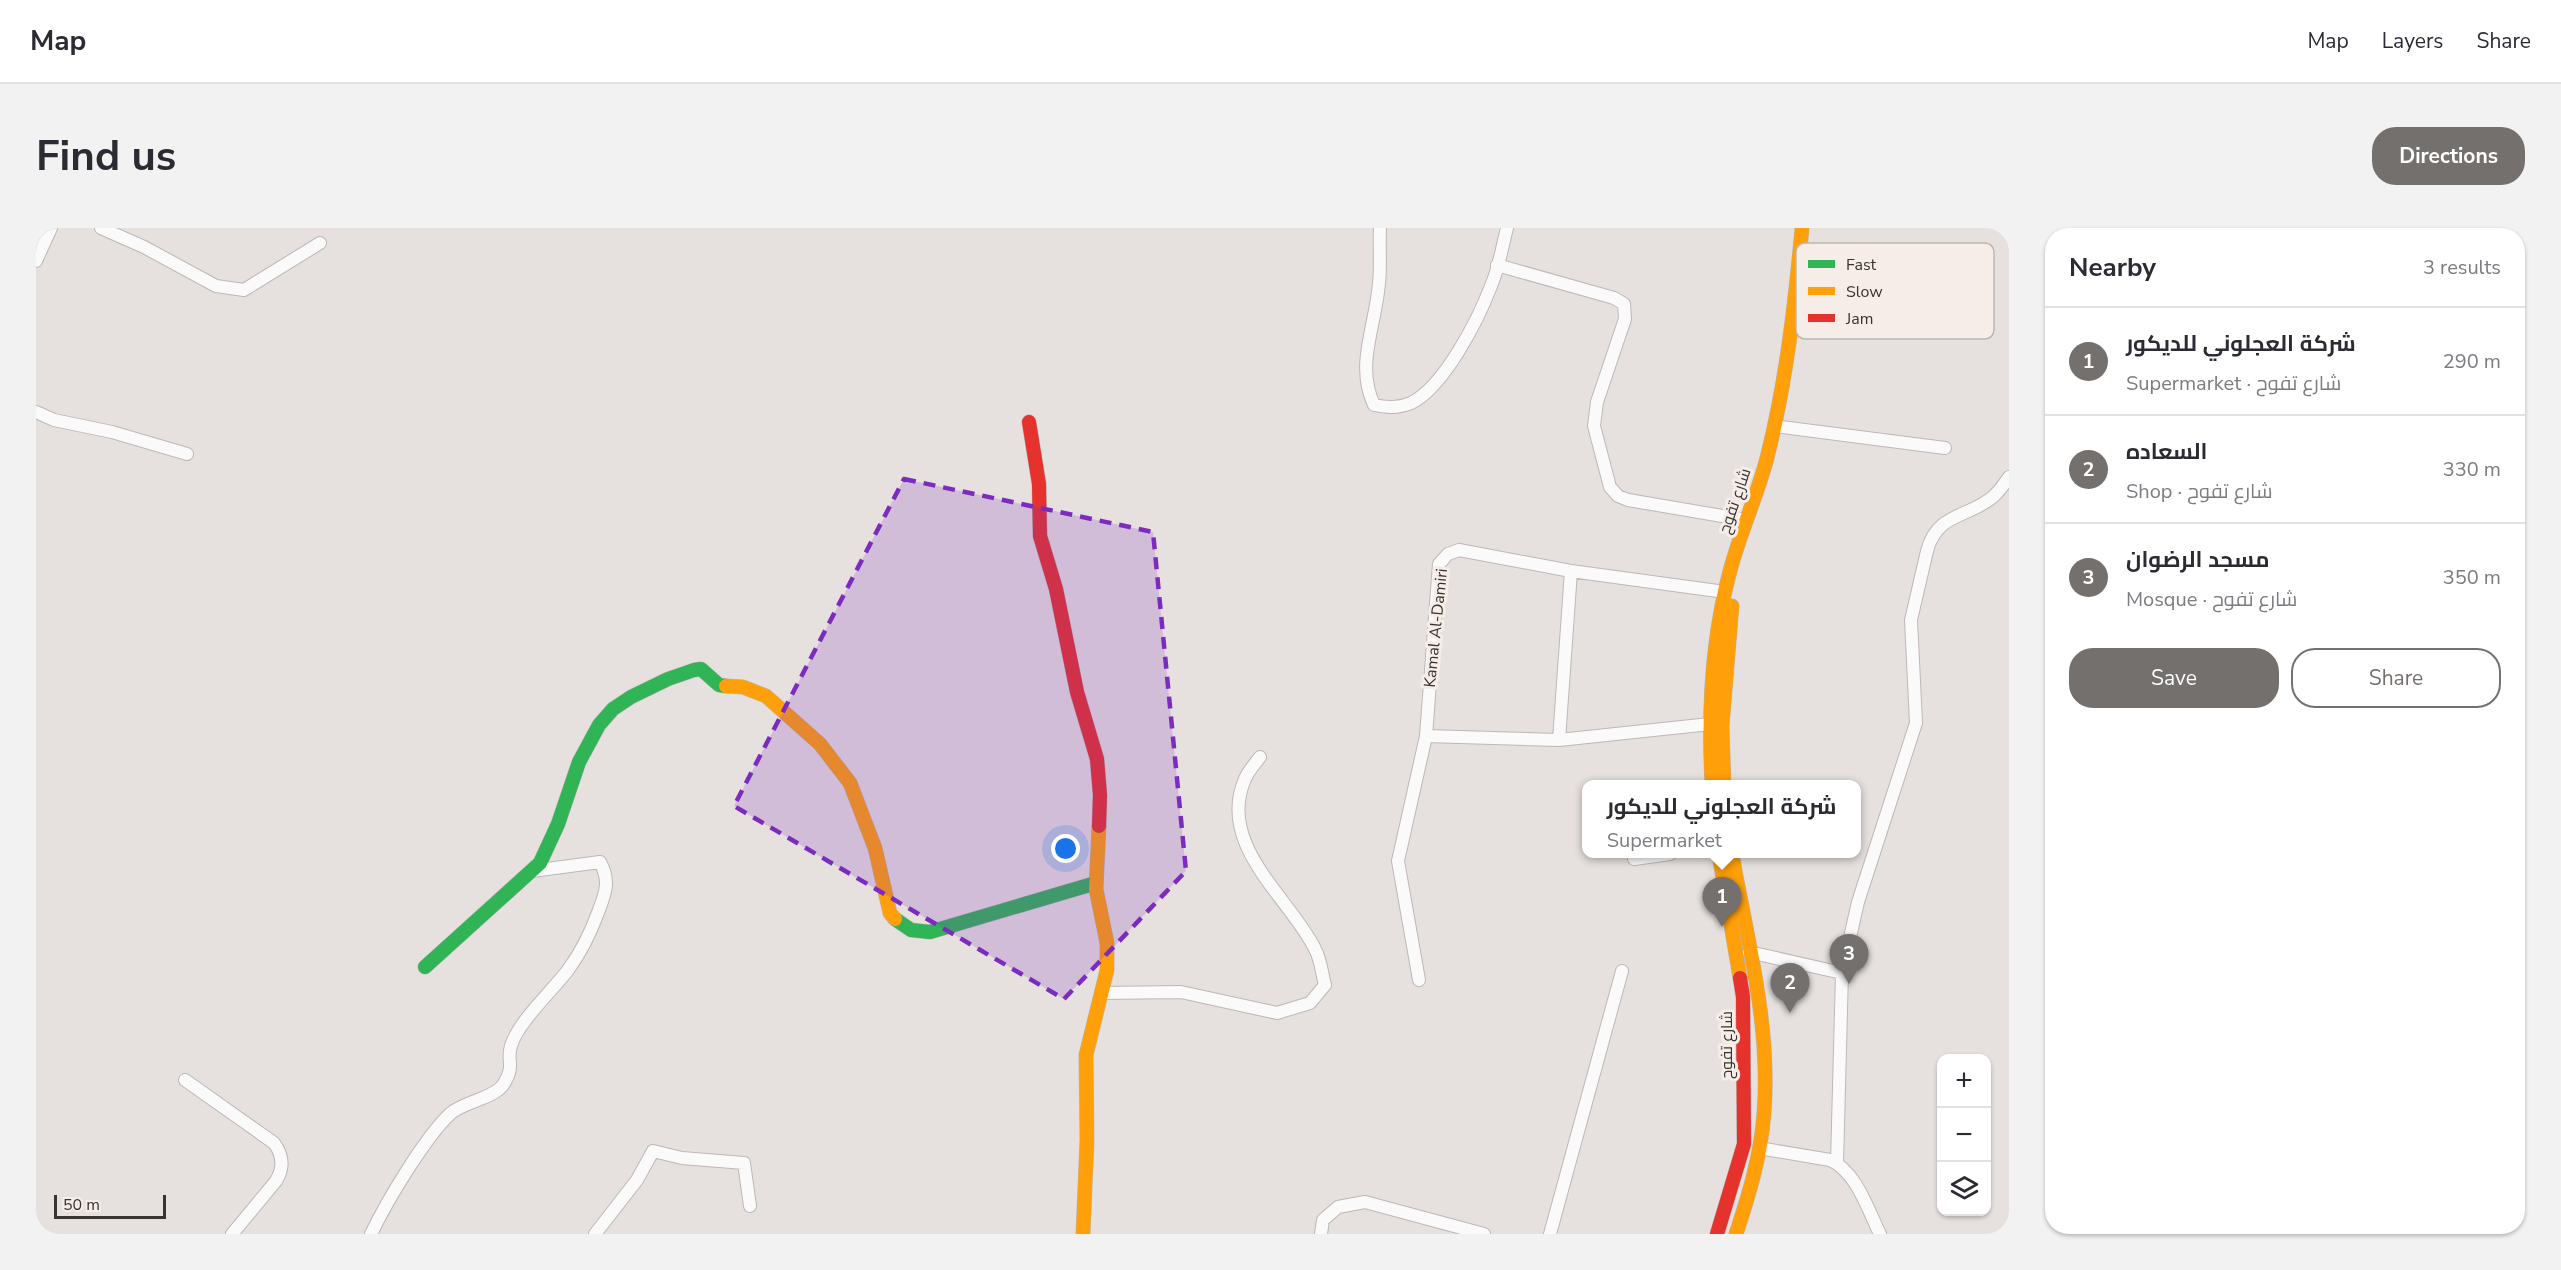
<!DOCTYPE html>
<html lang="en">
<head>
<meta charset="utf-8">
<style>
  body { margin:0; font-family:"Nunito Sans",Cairo,sans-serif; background:#f2f2f3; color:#2b2b33 }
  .controls { position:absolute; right:18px; bottom:18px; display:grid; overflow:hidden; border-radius:12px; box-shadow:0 2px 4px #0004 }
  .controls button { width:54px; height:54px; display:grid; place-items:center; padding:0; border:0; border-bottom:2px solid #e1e1e2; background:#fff; color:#2b2b33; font:30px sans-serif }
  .scale { position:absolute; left:18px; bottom:15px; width:112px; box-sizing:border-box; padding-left:6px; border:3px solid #363331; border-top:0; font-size:16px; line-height:21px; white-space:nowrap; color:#363331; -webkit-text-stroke:4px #f6ede8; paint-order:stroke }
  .you { position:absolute; left:1030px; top:621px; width:21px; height:21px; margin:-15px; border:4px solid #fff; border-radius:50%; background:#1a73e8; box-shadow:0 0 0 9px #1a73e833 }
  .badge { display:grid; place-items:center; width:39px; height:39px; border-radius:50%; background:#74706e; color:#fff; font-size:20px; font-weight:700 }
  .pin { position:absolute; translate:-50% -50px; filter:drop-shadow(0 2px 3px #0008) }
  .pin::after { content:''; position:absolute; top:32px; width:21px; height:18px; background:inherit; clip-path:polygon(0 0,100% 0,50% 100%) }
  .popup { position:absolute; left:1546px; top:552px; width:279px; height:78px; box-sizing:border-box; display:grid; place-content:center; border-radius:12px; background:#fff; filter:drop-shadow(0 2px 4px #0005); font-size:20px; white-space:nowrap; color:#7c7c81 }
  .popup b { font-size:22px; color:#2b2b33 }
  .popup::after { content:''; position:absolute; left:50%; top:100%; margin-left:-12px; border:12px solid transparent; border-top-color:#fff }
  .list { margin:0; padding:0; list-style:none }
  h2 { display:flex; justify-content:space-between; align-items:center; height:78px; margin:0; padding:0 24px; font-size:26px }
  h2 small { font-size:20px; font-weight:400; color:#7c7c81 }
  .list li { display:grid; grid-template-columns:39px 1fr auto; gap:18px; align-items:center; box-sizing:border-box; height:108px; padding:0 24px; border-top:2px solid #e1e1e2 }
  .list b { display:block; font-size:22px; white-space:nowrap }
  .list p { margin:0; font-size:20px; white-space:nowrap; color:#7c7c81 }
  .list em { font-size:20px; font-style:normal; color:#7c7c81 }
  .actions { display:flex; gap:12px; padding:18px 24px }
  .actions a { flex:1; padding:14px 0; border:2px solid #74706e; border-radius:24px; text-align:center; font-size:21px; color:#74706e }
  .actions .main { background:#74706e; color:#fff }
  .icon { flex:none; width:33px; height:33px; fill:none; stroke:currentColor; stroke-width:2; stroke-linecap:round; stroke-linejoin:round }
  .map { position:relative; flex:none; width:1973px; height:1006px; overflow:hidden; border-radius:24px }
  header { display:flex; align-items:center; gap:36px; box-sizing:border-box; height:84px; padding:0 30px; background:#fff; border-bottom:2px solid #e1e1e2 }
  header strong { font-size:28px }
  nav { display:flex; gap:33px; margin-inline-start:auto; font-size:21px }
  .intro { display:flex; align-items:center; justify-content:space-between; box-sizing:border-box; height:144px; padding:0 36px }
  h1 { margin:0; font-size:42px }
  .button { padding:15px 27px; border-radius:24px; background:#74706e; color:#fff; font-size:21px; font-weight:700 }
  main { display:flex; gap:36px; padding:0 36px }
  aside { flex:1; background:#fff; border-radius:24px; box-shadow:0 2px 4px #0004 }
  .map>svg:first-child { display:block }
</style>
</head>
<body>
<header>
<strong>Map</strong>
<nav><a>Map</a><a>Layers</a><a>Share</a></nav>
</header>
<div class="intro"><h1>Find us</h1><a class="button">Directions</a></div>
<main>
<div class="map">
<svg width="1973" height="1006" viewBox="0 0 1973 1006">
  <rect width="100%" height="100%" fill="#e6e1de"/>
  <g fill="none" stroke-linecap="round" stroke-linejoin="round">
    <defs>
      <path id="street" d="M65 0 108 19 180 58 208 62 284 15
        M1344 0C1343 18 1345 37 1343 55 1340 97 1319 137 1338 177 1351 180 1363 180 1375 175 1408 159 1442 92 1455 58 1463 40 1466 19 1471 0
        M0 33 15 0
        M1461 37 1578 70 1588 76 1589 91 1561 174 1558 198 1574 259 1582 268 1592 272 1710 292
        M0 184 18 192 76 204 151 226
        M1738 198 1909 220
        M1390 508 1523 512 1674 496
        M1523 512 1535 343
        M1598 631 1634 626
        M1713 724 1806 745
        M1383 752 1362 633 1390 508 1403 336 1412 326 1423 322 1535 343 1689 364
        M1065 765 1145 764 1241 785 1274 775 1289 757C1286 746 1285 732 1279 721 1254 670 1180 617 1209 551 1212 543 1219 536 1224 529
        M149 852 238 915C247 927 248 940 240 953L196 1006
        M1723 920 1794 932C1820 943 1832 982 1844 1006
        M1801 935 1806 745 1822 674 1880 495 1875 392 1891 323C1901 284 1933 290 1958 268 1964 262 1969 255 1973 249
        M335 1006C351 973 389 909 415 885 428 874 458 870 467 857 480 837 470 833 475 818 482 794 516 763 532 742 546 723 555 704 563 682 570 664 574 652 564 634L496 643
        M559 1006 601 952 617 923 646 930 708 935 714 978
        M1285 1006 1287 992 1302 979 1329 974 1448 1006
        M1514 1006 1586 743"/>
      <path id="fast" d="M859 691 875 702 894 704 1060 655
        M389 739 504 635 522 596 543 534 563 497 577 481 595 469 632 451 658 442 665 441 683 457 690 458"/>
      <path id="slow" d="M690 458 707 459 730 468 784 516 814 555 839 620 854 685 859 691
        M1676 556C1672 484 1675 413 1694 343 1704 305 1721 268 1731 230 1750 155 1759 77 1766 0
        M1688 556 1686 499 1696 378
        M1683 626 1704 750
        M1696 626C1711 711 1735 798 1728 885 1725 927 1713 967 1700 1006
        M1047 1006 1051 912 1050 827 1071 742V715L1060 661 1063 598"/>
      <path id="jam" d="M993 194 1003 256 1004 308 1020 361 1041 464 1061 531 1064 567 1063 598
        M1681 1006 1708 916 1707 769 1704 750"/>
    </defs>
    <use href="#street" stroke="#bcb8b6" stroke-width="14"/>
    <use href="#fast" stroke="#bcb8b6" stroke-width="15"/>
    <use href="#slow" stroke="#bcb8b6" stroke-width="15"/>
    <use href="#jam" stroke="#bcb8b6" stroke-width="15"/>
    <use href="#street" stroke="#fbfafa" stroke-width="12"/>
    <use href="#fast" stroke="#30b455" stroke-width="14"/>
    <use href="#slow" stroke="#ff9f0a" stroke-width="14"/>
    <use href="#jam" stroke="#e5322d" stroke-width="14"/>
  </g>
  <path fill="#7b2cbf" fill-opacity="0.2" stroke="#7b2cbf" stroke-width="4.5" stroke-dasharray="12 8" stroke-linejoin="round" d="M868 251 1117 304 1150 643 1028 771 698 578Z"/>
  <g text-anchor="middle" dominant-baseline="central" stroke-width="6" stroke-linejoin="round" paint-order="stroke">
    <g font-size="16" fill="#363331" stroke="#f6ede8">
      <text transform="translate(1699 273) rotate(-71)">شارع تفوح</text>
      <text transform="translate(1400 400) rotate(-84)">Kamal Al-Damiri</text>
      <text transform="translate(1691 817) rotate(-90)">شارع تفوح</text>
    </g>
  </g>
  <rect x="1760" y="15" width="198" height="96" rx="9" fill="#f6ede8" stroke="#bcb5b1" stroke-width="1.5"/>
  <rect x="1772" y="32" width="27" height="8" fill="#30b455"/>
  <rect x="1772" y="59" width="27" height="8" fill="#ff9f0a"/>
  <rect x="1772" y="86" width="27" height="8" fill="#e5322d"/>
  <g font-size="16" fill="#363331">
    <text x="1810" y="42">Fast</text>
    <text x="1810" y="69">Slow</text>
    <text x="1810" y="96">Jam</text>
  </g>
</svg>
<div class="controls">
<button>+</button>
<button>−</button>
<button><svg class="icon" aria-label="layers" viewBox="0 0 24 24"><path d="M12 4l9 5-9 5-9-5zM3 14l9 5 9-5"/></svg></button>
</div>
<div class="scale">50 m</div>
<div class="you"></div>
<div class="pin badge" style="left:1686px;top:699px">1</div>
<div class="popup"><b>شركة العجلوني للديكور</b>Supermarket</div>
<div class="pin badge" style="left:1754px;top:785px">2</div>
<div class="pin badge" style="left:1813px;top:756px">3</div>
</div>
<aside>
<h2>Nearby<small>3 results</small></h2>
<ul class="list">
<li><span class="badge">1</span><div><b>شركة العجلوني للديكور</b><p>Supermarket · شارع تفوح</p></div><em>290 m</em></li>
<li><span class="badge">2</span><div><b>السعاده</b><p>Shop · شارع تفوح</p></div><em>330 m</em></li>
<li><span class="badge">3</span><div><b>مسجد الرضوان</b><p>Mosque · شارع تفوح</p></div><em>350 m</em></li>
</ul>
<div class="actions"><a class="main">Save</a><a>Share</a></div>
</aside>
</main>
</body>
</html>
